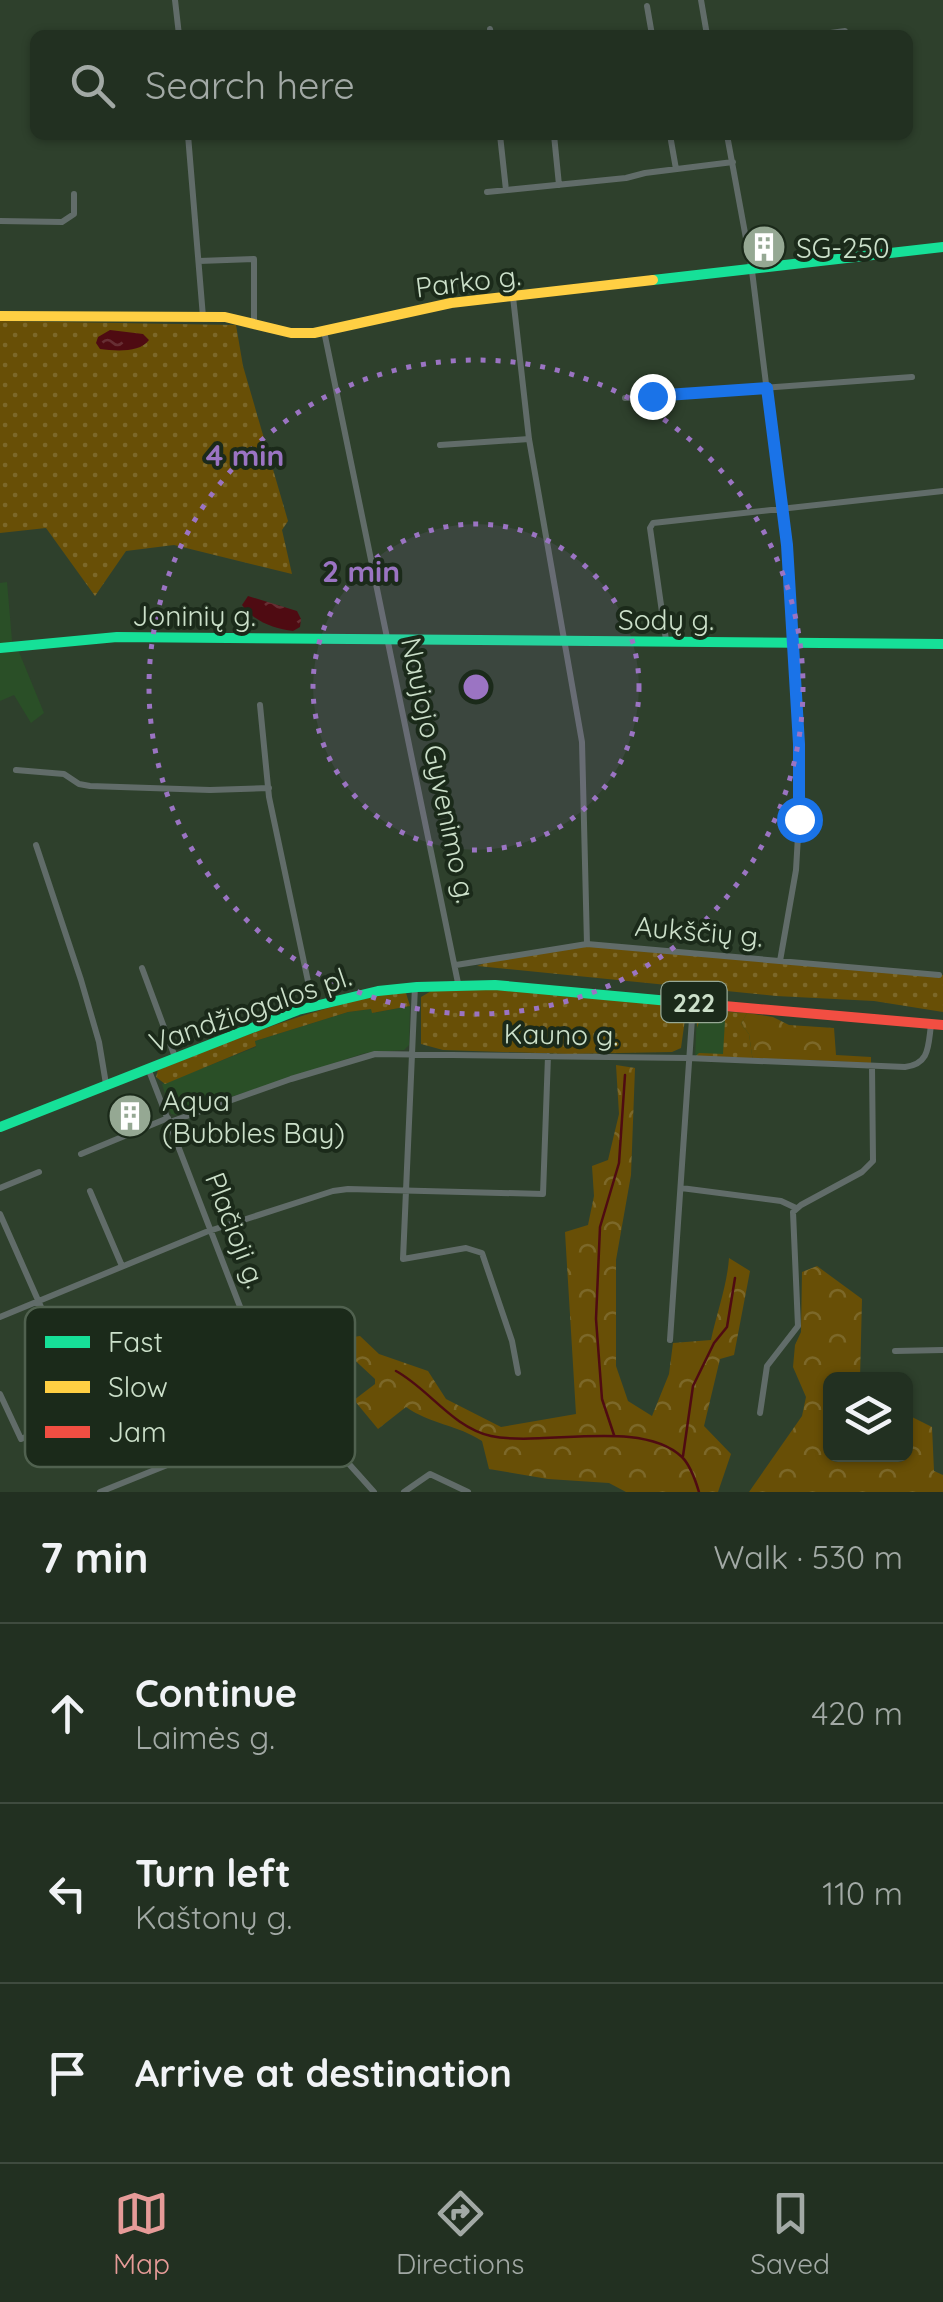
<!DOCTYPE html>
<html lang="en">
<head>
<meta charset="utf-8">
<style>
  body { margin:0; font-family:Quicksand,sans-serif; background:#2e3c2e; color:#f1f3f6 }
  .controls { position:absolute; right:30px; bottom:30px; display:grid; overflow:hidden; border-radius:15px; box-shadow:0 2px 8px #0004 }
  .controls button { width:90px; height:90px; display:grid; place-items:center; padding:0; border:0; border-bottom:2px solid #3f4b3f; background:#223021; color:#f1f3f6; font:50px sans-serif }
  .stop { position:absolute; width:30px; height:30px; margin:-22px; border:8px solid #1a73e8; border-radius:50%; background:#fff }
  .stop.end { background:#1a73e8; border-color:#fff; box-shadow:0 2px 10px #0008 }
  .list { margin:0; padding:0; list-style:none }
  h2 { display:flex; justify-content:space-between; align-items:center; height:130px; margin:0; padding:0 40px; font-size:42px }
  h2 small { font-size:32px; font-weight:400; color:#a2a9a5 }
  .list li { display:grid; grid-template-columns:65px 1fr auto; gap:30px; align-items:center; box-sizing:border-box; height:180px; padding:0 40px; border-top:2px solid #3f4b3f }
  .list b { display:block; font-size:38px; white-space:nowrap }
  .list p { margin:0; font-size:32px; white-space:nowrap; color:#a2a9a5 }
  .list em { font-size:32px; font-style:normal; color:#a2a9a5 }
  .icon { flex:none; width:55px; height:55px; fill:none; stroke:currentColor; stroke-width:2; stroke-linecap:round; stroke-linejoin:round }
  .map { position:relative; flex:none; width:943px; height:1492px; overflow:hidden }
  .search { position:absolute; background:#223021; box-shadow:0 2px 8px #0004; left:30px; right:30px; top:30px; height:110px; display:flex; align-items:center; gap:25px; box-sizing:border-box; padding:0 35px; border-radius:15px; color:#a2a9a5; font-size:38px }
  .sheet { height:670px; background:#223021 }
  nav { display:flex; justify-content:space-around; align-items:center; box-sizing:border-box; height:140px; border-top:2px solid #3f4b3f; background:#223021; font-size:28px; color:#a2a9a5 }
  nav a { display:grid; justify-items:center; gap:5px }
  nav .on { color:#e69b98 }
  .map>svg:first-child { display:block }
</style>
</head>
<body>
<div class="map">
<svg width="943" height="1492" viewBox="0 0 943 1492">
  <defs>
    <pattern id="grass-dots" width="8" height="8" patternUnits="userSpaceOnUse" patternTransform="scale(2.5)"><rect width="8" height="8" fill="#684f06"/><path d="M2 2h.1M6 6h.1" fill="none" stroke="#7c6829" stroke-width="1.8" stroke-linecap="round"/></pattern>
    <pattern id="forest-crowns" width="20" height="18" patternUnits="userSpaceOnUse" patternTransform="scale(2.5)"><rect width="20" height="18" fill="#684f06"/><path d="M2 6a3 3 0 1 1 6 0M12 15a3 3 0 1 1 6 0" fill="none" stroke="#7c6829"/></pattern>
    <pattern id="water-ripples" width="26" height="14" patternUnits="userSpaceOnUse" patternTransform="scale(2.5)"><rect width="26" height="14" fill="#4f0b12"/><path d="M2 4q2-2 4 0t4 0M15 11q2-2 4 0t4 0" fill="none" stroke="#672e33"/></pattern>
  </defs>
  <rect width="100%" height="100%" fill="#2e402c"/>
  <path fill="#2a4f27" d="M7 582 13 652H19L44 713 31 723 14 695 0 701V583Z
    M410 1006 409 1045 404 1050 365 1053 176 1115 171 1114 162 1084 256 1047 255 1041 348 1012 371 1009 373 1013Z
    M697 1010 747 1013 753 1056 695 1060Z"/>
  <path fill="url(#grass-dots)" d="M0 321 236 325 243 366 288 521 282 530 292 574 174 545 126 551 95 596 46 528 0 533Z
    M587 944 943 975V1012L874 1001 776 996 477 966 497 958Z
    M481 988 680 1006 686 1012 681 1048 672 1052 568 1054 443 1050 421 1044V997L433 990Z
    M398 992 406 993 410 1006 372 1013 371 1009 348 1012 255 1041 256 1046 165 1084 156 1077 158 1070C237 1039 314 1006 398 992Z
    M697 1010 747 1013 741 1024 749 1034 753 1062 695 1057 699 1053 723 1054 725 1021 700 1019 697 1028Z"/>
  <path fill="url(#forest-crowns)" d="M747 1013 773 1017 789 1025 834 1028 836 1055 871 1057V1063L805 1060 753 1062 749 1034 741 1024Z
    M616 1065 635 1068 631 1175 616 1260V1366L628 1401 652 1416 669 1374 673 1343 711 1340C717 1312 727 1286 729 1258L750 1271 734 1355 720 1359 704 1426 731 1454 718 1492H626L609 1483 548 1479 489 1469 482 1441C458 1425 430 1424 406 1407L378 1429 354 1400 375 1384V1379L333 1340 360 1336 379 1354 428 1371 446 1399 501 1427 576 1414 565 1232 588 1225 594 1196 592 1166 608 1160 619 1114Z
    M817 1266 862 1299 860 1379 830 1380V1454H906V1414L932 1427 934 1471 943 1475V1492H749L802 1416 806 1397 793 1367 795 1345 801 1332 802 1272Z"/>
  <path fill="url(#water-ripples)" d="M110 330 143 334 149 340C140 353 115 351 100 349L96 343 98 337Z
    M248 596 297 611 301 619 300 627 293 631C274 629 253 621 242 605Z"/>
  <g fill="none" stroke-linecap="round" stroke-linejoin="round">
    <path stroke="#4f0b12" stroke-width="2.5" d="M396 1371C429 1389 452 1427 491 1436 543 1447 641 1418 682 1457 690 1465 696 1482 699 1492
      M614 1435 602 1399 596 1319 600 1227 619 1163 625 1075
      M683 1456 693 1386 714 1343 727 1327 735 1278"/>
    <path stroke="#616c69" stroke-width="6" d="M175 0 179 35
      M701 0 707 35
      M647 6 652 35
      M490 29 491 35
      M816 35 845 31
      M188 135 203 317
      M500 135 506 190
      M554 135 559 185
      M670 135 676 169
      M727 135 752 271 789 569 799 751V819L796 870 780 961
      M487 192 626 178 645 173 733 162
      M0 221 62 222 74 214V194
      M199 261 254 259V323
      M513 297 529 439 582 742 587 944
      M324 331 458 983
      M625 398 912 377
      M440 445 529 439
      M666 640 650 528 653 523 943 491
      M260 705 269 797 313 1005
      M16 770 64 774 79 784 90 786 210 790 269 788
      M36 845 81 980 99 1042 106 1084
      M456 965 587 944 939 975
      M142 968 175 1057
      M415 986 403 1259 466 1248 482 1253 512 1341 518 1373
      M148 1068 259 1356 283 1390 374 1492
      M170 1122 291 1079 375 1054 688 1058 905 1067C930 1064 928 1046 931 1025
      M81 1154 168 1118
      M0 1188 39 1172
      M681 1188 781 1201 796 1208
      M90 1191 122 1266
      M0 1214 86 1409
      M0 1317 206 1232 333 1191 348 1189 543 1194 548 1056
      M145 1319 171 1374
      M670 1340 693 1004
      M895 1351 943 1350
      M0 1394 21 1439 253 1339
      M760 1413 767 1366 798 1326 793 1212 801 1205 862 1172 873 1161 872 1066
      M100 1492 289 1416 299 1408
      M404 1492 430 1474 468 1492"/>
    <path stroke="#16e098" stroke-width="10" d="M653 280 943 247
      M0 648 117 637 943 644
      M0 1127 298 1010 378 991 417 987 495 985 713 1005"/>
    <path stroke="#ffcf43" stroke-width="10" d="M0 316 225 317 291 333H314L451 303 653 280"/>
    <path stroke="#f24e42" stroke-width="10" d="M713 1005 943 1025"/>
  </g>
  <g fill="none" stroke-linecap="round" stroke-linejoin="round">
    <path stroke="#1a73e8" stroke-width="12" d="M652 396 767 388 787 545 799 744V819"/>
  </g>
  <circle cx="476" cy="687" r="163" fill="#9b74c3" fill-opacity=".12"/>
  <g fill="none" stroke="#9b74c3" stroke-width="5" stroke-dasharray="5 10">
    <circle cx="476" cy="687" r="163"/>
    <circle cx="476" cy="687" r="327"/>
  </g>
  <defs>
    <symbol id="building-disc" viewBox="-11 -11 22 22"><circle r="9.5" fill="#95a893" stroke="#1b2a1a"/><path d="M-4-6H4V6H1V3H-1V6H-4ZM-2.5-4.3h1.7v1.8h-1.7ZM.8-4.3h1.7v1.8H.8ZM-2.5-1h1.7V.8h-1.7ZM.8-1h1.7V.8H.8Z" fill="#fff"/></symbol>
  </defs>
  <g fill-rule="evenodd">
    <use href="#building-disc" x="739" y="222" width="50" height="50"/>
    <use href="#building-disc" x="105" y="1091" width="50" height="50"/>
  </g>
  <g text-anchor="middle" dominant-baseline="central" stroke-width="8" stroke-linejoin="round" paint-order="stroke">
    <rect fill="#1b2a1a" stroke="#97a995" stroke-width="2.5" x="661.5" y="982" width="65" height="40" rx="8"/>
    <g font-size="25" font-weight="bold" fill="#cce0ca">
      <text x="694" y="1002">222</text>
    </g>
    <g font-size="28" fill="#cce0ca" stroke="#1b2a1a" text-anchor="start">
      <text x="796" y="247">SG-250</text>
      <text x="162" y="1100">Aqua<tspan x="162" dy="32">(Bubbles Bay)</tspan></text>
    </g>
    <g font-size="28" fill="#cce0ca" stroke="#1b2a1a">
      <text transform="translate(468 281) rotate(-7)">Parko g.</text>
      <text x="194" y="615">Joninių g.</text>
      <text x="666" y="619">Sodų g.</text>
      <text transform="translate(439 770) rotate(78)">Naujojo Gyvenimo g.</text>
      <text transform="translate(699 931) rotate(5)">Aukščių g.</text>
      <text transform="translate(250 1009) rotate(-19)">Vandžiogalos pl.</text>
      <text transform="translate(561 1034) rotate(1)">Kauno g.</text>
      <text transform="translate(236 1230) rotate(69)">Plačioji g.</text>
    </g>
  </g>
  <rect x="25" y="1307" width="330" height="160" rx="15" fill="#1b2a1a" stroke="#50614f" stroke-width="2.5"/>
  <rect x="45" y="1336" width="45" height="12" fill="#16e098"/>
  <rect x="45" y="1381" width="45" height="12" fill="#ffcf43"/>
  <rect x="45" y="1426" width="45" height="12" fill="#f24e42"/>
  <g font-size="28" fill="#cce0ca">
    <text x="108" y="1352">Fast</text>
    <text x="108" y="1397">Slow</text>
    <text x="108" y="1442">Jam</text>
  </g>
  <circle cx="476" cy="687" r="15" fill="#9b74c3" stroke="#1b2a1a" stroke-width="5"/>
  <g font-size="30" text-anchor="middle" font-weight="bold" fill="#9b74c3" stroke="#1b2a1a" stroke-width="8" stroke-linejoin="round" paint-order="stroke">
    <text x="245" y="466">4 min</text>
    <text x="361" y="582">2 min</text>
  </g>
</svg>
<div class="controls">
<button><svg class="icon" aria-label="layers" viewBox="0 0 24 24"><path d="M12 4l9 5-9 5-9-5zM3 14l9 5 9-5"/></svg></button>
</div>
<div class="stop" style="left:799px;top:819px"></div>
<div class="stop end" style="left:652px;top:396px"></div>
<div class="search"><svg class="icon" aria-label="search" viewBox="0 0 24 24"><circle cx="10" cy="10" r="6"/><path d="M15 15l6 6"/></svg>Search here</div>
</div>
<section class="sheet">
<h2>7 min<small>Walk · 530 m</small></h2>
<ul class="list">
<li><svg class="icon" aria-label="ahead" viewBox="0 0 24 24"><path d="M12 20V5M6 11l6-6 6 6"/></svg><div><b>Continue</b><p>Laimės g.</p></div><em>420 m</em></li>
<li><svg class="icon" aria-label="left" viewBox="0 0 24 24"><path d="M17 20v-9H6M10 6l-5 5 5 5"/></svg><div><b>Turn left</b><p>Kaštonų g.</p></div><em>110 m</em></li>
<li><svg class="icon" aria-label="arrive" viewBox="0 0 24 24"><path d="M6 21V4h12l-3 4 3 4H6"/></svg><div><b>Arrive at destination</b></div></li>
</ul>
</section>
<nav>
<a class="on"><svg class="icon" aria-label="map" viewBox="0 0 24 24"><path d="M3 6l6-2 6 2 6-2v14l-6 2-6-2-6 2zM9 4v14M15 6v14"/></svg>Map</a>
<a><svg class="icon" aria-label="directions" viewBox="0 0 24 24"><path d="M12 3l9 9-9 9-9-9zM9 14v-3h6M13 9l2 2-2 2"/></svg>Directions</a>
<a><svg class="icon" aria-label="saved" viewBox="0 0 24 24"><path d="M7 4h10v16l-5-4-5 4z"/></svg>Saved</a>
</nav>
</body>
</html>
